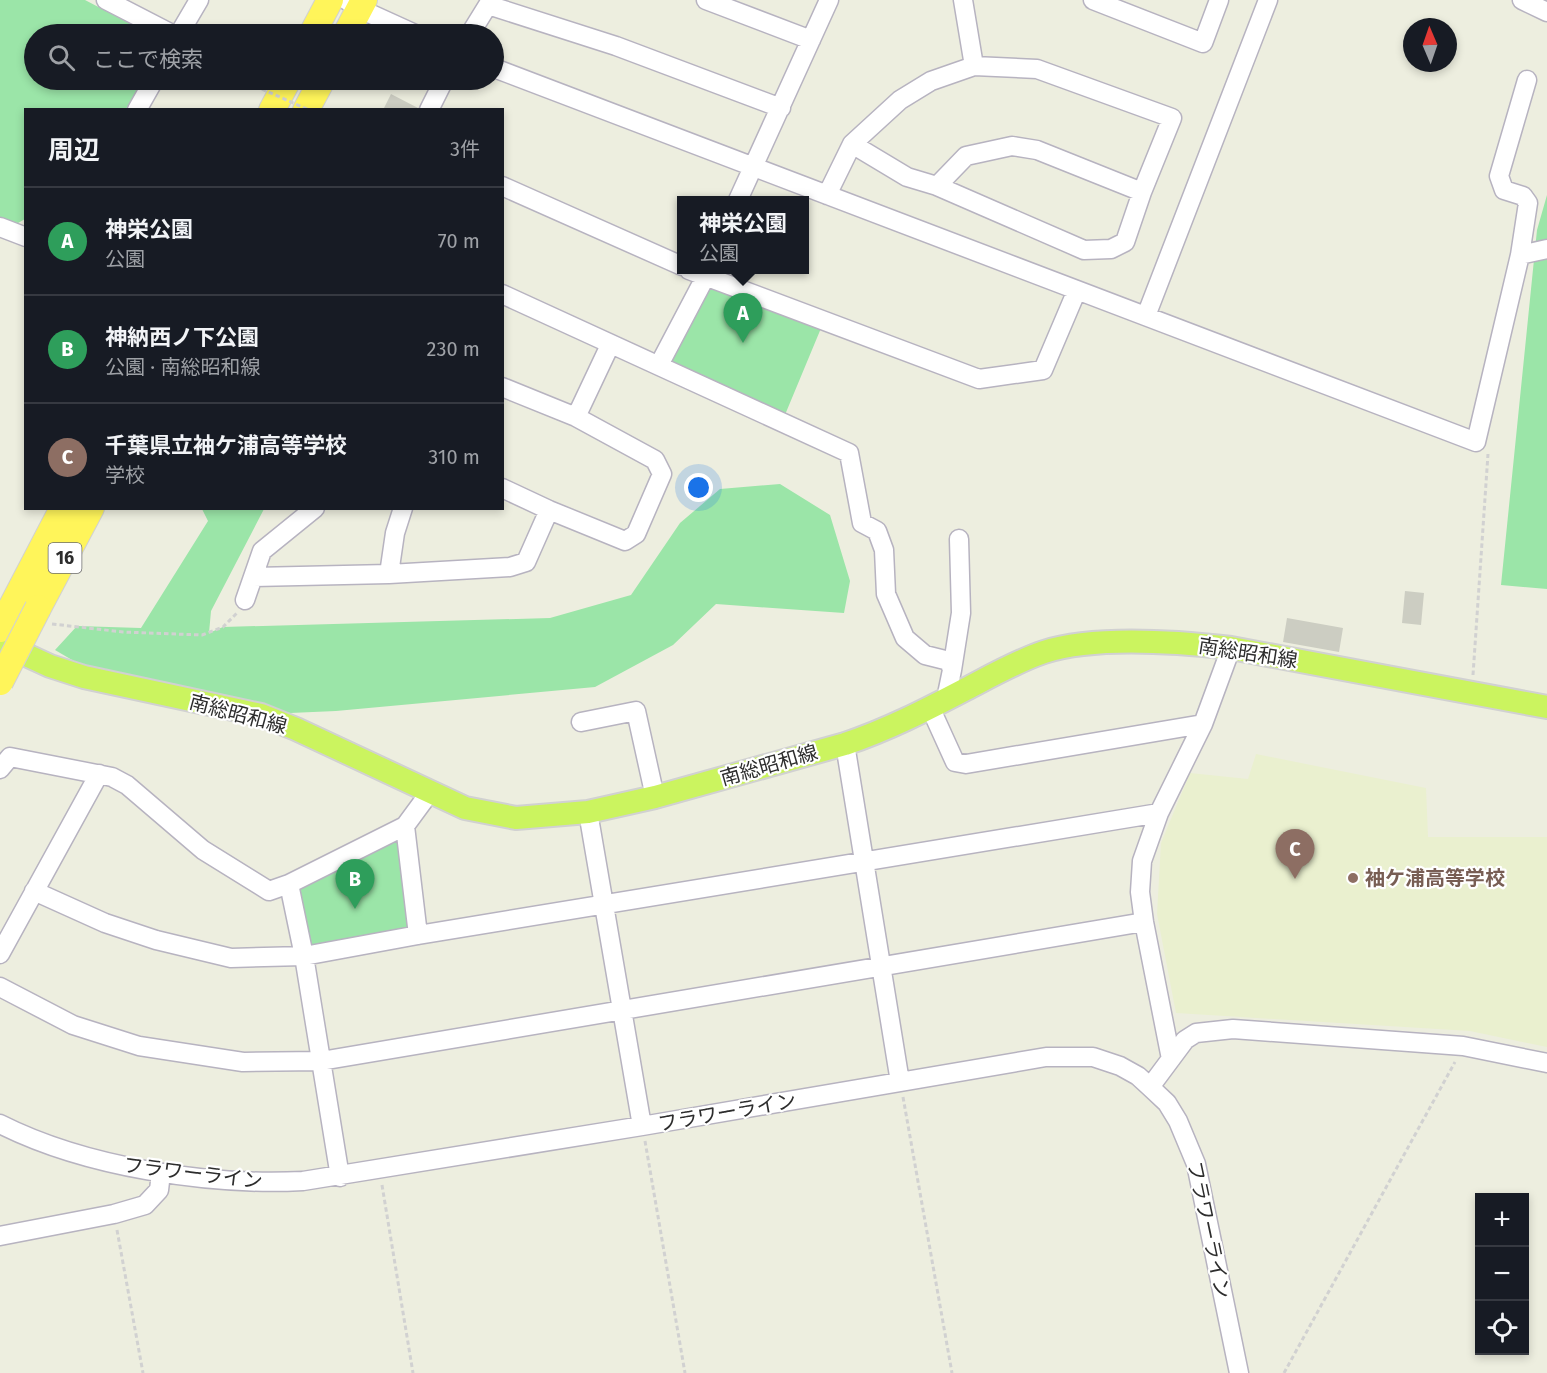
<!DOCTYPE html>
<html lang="ja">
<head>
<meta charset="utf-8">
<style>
  body { margin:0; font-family:"Fira Sans","Noto Sans JP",sans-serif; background:#242831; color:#f1f3f6 }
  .controls { position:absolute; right:18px; bottom:18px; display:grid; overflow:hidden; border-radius:0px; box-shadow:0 3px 9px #0003 }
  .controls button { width:54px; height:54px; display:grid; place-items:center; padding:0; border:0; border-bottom:2px solid #363941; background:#171b24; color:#f1f3f6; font:30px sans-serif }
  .compass { position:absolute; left:1403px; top:18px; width:54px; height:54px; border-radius:50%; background:#171b24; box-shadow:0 3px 9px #0003; rotate:358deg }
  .you { position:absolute; left:699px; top:488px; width:21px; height:21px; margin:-15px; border:4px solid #fff; border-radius:50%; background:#1a73e8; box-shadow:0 0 0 9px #1a73e833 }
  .badge { display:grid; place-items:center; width:39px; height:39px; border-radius:50%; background:#0f766e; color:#fff; font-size:20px; font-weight:700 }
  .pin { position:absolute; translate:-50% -50px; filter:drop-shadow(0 2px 3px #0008) }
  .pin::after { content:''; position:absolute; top:32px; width:21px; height:18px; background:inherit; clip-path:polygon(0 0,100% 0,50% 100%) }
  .popup { position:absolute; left:677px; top:196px; width:132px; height:78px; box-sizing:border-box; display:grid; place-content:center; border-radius:0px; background:#171b24; filter:drop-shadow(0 2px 4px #0005); font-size:20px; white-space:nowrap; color:#9ea1a6 }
  .popup b { font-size:22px; color:#f1f3f6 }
  .popup::after { content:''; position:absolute; left:50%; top:100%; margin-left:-12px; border:12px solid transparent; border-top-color:#171b24 }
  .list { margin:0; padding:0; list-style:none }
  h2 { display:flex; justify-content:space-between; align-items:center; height:78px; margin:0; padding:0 24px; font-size:26px }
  h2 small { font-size:20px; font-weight:400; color:#9ea1a6 }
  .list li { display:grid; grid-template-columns:39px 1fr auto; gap:18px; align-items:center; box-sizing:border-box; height:108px; padding:0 24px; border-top:2px solid #363941 }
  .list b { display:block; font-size:22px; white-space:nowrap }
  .list p { margin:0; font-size:20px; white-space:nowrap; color:#9ea1a6 }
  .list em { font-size:20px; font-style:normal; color:#9ea1a6 }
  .icon { flex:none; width:33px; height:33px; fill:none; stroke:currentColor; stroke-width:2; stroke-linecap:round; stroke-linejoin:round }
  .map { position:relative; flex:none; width:1547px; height:1373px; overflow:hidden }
  .search { position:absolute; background:#171b24; box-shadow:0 3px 9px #0003; left:24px; top:24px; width:480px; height:66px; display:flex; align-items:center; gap:15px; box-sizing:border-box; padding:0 21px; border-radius:33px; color:#9ea1a6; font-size:22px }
  .panel { position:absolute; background:#171b24; box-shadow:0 3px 9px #0003; left:24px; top:108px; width:480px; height:402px; border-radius:0px }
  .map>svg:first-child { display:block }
</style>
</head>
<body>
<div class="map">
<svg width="1547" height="1373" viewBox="0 0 1547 1373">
  <rect width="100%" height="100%" fill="#edeedf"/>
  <path fill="#eaf0cf" d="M1256 754 1426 788 1428 837H1547V1047L1470 1031 1176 1013 1157 914 1161 843 1190 773 1248 779Z"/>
  <path fill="#9be5a8" d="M0 0H85L150 34H34V80H143L126 109 26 110 25 219 18 223 0 218Z
    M1547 195V589L1501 585 1537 230Z
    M706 277 824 321 782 422 659 365Z
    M780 484 830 515 850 581 844 613 716 604 673 645 595 687 336 711 290 713 113 684 55 650 77 626 141 628 208 521 202 509H264L211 611 209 633 223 627 550 618 631 595 680 523 720 489Z
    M399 836 411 930 310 948 297 888Z"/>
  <path fill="#cccdc2" d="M391 94 418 108V110H383Z
    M1405 591 1424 593 1421 625 1402 623Z
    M1287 618 1343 628 1339 652 1283 642Z"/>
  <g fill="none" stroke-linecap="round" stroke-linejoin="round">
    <defs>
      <path id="minor" d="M106 0 172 34
        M346 0 360 9 415 34
        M706 0 811 40
        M963 0 974 66
        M1093 0 1203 43 1219 0
        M1522 0 1547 12
        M488 5 616 46 781 108
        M179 34 199 0
        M470 34 491 0
        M494 68 1476 442 1520 255 1528 203 1523 196 1504 190 1499 176 1527 80
        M137 110 154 80
        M429 110 444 80
        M852 144 907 177 937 186 966 156 1012 146 1037 150 1142 192
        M502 186 682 266
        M827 195 852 144 900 100 931 81 974 66 1037 69 1172 118 1142 192 1125 242 1111 249 1084 250 937 186
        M738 200 829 0
        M0 227 26 237
        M1520 255 1547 249
        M689 270 979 379 1043 370 1077 290
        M502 294 849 453 862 523 877 531 884 550 886 594 905 638 925 655 949 661 952 670 946 699
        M1146 316 1268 0
        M659 365 709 270
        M502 387 576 417 655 460 662 474 636 534 625 541 549 510 502 488
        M576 417 610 345
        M389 574 395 533 403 508
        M253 577 389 574 510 567 526 562 549 510
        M245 600 262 551 315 508
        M952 670 961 613 959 539
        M930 707 955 762 966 764 1203 724
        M581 722 636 711 655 797
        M845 744 900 1082
        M0 769 10 757 112 777 127 785 203 850 269 891 289 884 405 826 430 792
        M588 812 642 1126
        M405 826 418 935
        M289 884 304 956 340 1177
        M34 891 105 923 156 940 231 958 304 956 418 935 1159 813
        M0 954 99 774
        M0 987 73 1025 139 1046 243 1062 321 1061 1144 922
        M1171 1059 1144 922 1140 892 1142 861 1159 813 1203 724 1231 648
        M1150 1087 1185 1040 1196 1033 1233 1029 1463 1046 1547 1063
        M0 1124C85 1167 209 1186 303 1181L642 1126 1046 1057H1093L1120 1066 1138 1076 1150 1087 1167 1103 1178 1121 1196 1164 1239 1373
        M0 1236 114 1214 145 1205 159 1190 161 1173"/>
      <path id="major" d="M0 643 50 666 84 677 261 715 296 729 465 808 516 818 588 812 655 797 845 744C887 730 926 710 966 689 991 676 1017 661 1044 652 1094 636 1178 642 1231 648L1547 707"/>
      <path id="highway" d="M312 34 330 0
        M346 34 364 0
        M272 110 288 80
        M306 110 322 80
        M38 608 91 508
        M0 629 63 508"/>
    </defs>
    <use href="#minor" stroke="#b7b3c0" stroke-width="21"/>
    <use href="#major" stroke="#d1d1d1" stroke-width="26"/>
    <use href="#highway" stroke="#d1d1d1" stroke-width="28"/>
    <path stroke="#d1d1d1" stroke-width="3" stroke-dasharray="4.5 3" stroke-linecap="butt" d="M245 80 255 86
      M52 624 123 632 202 635 223 627 238 612
      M1473 675 1488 454
      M903 1097 952 1373
      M645 1141 685 1373
      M382 1185 413 1373
      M117 1230 143 1373
      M1284 1373 1455 1062"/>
    <use href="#minor" stroke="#fff" stroke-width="18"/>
    <use href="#major" stroke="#cbf45f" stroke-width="22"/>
    <use href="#highway" stroke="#fff55a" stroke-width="26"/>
    <defs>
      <path id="highway-bridge" d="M0 682 38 608"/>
    </defs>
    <use href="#highway-bridge" stroke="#d1d1d1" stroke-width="28" stroke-linecap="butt"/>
    <path stroke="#d1d1d1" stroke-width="3" stroke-dasharray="4.5 3" stroke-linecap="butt" d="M255 86 309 110"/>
    <use href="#highway-bridge" stroke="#fff55a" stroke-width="26"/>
  </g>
  <circle fill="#8d6e63" stroke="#fff" stroke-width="2" cx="1353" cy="878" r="6"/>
  <g text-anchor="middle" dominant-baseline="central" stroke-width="4.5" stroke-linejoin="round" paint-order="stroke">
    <rect fill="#fff" stroke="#6c6c6c" stroke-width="1.5" x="48.5" y="543" width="33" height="30" rx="4.5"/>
    <g font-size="18" font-weight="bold" fill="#2d2d2d">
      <text x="65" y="558">16</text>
    </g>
    <g font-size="20" fill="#2d2d2d" stroke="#fff">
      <text transform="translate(1248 653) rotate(9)">南総昭和線</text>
      <text transform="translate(238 714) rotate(15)">南総昭和線</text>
      <text transform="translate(769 765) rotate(-16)">南総昭和線</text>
      <text transform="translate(727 1112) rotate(-10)">フラワーライン</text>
      <text transform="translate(193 1173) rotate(7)">フラワーライン</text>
      <text transform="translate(1209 1230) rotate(78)">フラワーライン</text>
    </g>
    <g font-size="20" font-weight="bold" fill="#785e54" stroke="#fff" text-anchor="start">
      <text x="1365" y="878">袖ケ浦高等学校</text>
    </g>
  </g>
</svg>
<div class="controls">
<button>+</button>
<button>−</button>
<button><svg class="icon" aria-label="locate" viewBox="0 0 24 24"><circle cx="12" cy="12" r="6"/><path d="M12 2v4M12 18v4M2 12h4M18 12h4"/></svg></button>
</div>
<svg class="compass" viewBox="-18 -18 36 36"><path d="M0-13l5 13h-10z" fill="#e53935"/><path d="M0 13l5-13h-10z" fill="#9ea1a6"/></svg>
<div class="you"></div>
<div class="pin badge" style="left:743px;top:343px;background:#2e9e5b">A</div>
<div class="popup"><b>神栄公園</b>公園</div>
<div class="pin badge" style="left:355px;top:909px;background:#2e9e5b">B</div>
<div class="pin badge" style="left:1295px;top:879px;background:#8d6e63">C</div>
<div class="search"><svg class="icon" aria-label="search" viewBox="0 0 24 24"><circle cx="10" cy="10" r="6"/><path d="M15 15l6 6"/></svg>ここで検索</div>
<section class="panel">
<h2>周辺<small>3件</small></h2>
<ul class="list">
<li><span class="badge" style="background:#2e9e5b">A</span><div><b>神栄公園</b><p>公園</p></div><em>70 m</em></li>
<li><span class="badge" style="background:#2e9e5b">B</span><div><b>神納西ノ下公園</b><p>公園 · 南総昭和線</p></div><em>230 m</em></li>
<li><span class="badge" style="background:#8d6e63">C</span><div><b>千葉県立袖ケ浦高等学校</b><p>学校</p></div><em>310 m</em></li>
</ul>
</section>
</div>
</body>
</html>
